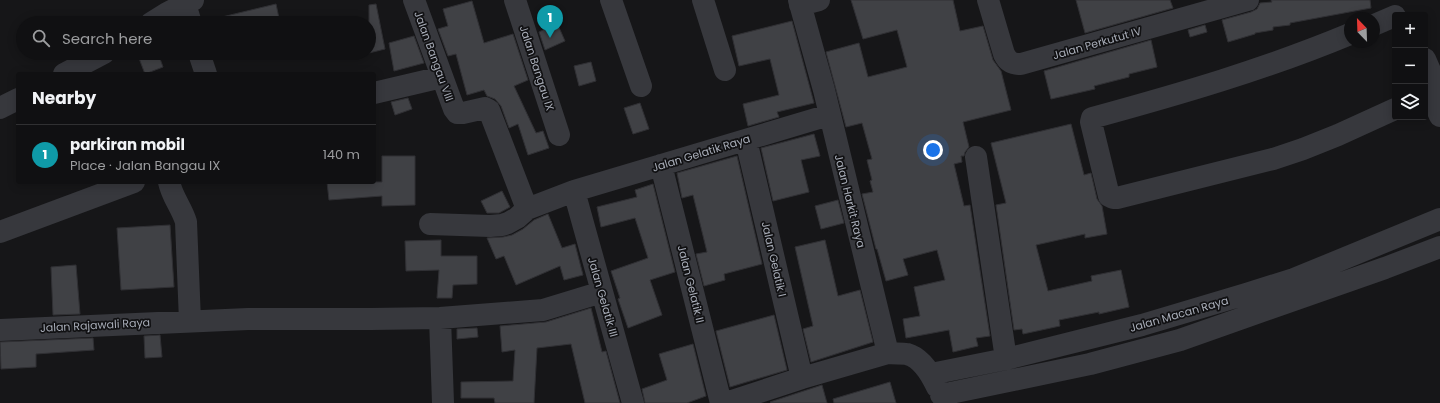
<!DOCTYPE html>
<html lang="en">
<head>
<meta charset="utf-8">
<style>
  body { margin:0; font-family:Poppins,sans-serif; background:#1e1e20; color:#f1f3f6 }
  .controls { position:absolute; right:12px; top:12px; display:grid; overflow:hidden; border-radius:4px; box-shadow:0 2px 10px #0003 }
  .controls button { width:36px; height:36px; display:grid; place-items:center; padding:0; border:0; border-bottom:1px solid #303032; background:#101012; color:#f1f3f6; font:20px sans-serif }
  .compass { position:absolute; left:1344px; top:12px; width:36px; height:36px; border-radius:50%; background:#101012; box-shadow:0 2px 10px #0003; rotate:337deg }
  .you { position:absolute; left:933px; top:150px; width:14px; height:14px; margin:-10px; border:3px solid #fff; border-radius:50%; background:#1a73e8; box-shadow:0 0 0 6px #1a73e833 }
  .badge { display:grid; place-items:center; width:26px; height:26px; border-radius:50%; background:#f2b134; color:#fff; font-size:13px; font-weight:700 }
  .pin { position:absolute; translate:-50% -33px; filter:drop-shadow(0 1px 2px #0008) }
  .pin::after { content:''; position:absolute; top:21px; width:14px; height:12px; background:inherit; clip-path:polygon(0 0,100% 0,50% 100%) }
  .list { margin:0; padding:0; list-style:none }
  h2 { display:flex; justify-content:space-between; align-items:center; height:52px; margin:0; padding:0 16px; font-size:17px }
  h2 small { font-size:13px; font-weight:400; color:#9c9d9f }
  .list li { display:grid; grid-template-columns:26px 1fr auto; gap:12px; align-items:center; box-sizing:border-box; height:60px; padding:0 16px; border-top:1px solid #303032 }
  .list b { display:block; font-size:15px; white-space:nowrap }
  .list p { margin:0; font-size:13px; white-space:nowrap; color:#9c9d9f }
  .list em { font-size:13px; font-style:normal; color:#9c9d9f }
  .icon { flex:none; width:22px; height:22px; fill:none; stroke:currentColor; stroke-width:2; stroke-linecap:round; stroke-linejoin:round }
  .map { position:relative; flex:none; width:1440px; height:403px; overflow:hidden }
  .search { position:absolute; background:#101012; box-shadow:0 2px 10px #0003; left:16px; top:16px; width:360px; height:44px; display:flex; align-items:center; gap:10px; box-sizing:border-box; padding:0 14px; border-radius:22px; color:#9c9d9f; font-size:15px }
  .panel { position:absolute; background:#101012; box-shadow:0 2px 10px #0003; left:16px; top:72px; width:360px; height:112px; border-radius:4px }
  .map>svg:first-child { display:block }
</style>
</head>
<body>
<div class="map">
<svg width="1440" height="403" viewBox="0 0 1440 403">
  <rect width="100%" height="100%" fill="#161618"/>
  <path fill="#404145" stroke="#303034" d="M851 0H953L960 31 983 26 993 60 1001 71 1011 110 963 122 969 147 965 152 964 156H961L962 162 954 164 964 206 970 205 990 336 976 338 978 346 953 352 949 330 906 338 903 319 920 316 914 287 945 280 937 250 903 259 908 275 886 281 877 249H876L862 194 873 192 870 181 872 180 867 160 872 159 862 123 846 127 826 52 859 43 868 77 907 67 897 30 863 39Z
    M1076 0H1170L1173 8 1085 33Z
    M1271 0H1370L1371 8 1290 23V25L1273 27V30L1255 33V34L1228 42 1222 20 1251 12 1257 9 1260 3 1272 2Z
    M472 1 484 43 513 34 528 80 514 86 536 133 543 131 549 148 528 155 518 124 509 128 501 106 495 99 487 96 484 90 467 95 456 54 448 56 438 29 448 26 443 9Z
    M276 4 280 23H222V17Z
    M376 4 385 49 369 53V5Z
    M792 21 814 103 777 112 779 117 748 126 743 104 779 95 770 59 739 66 732 36Z
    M557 23 565 41 545 50 539 32Z
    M1205 25 1207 32 1190 37 1188 30Z
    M414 36 424 63 394 71 389 43Z
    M1151 40 1157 67 1129 74V77L1094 86 1095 89 1051 99 1044 71Z
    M137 53H158L163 67 145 74Z
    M591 62 596 81 579 86 574 66Z
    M408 98 412 109 395 115 391 102Z
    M640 103 649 129 633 134 624 108Z
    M1071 124 1084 175 1091 173 1097 199 1102 206 1107 234 1085 238V234L1036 245 1048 291 1092 281 1091 276 1121 270 1129 307 1099 314V312L1059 320 1060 326 1023 334 1022 329 1014 330 996 205 1006 203 991 143Z
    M814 134 820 156 801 160 809 192 773 201 761 148Z
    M382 156H415V205L382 206V196L329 200 327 182H382Z
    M737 156 762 264 724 274 725 280 704 286 696 254 707 252 693 195 682 198 677 173Z
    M653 184 675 272 650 280 662 315 628 328 618 299 620 298 611 271 648 258 635 218 601 227 597 207 637 197 635 190Z
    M502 191 510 207 499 213H487L481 201Z
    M838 200 844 223 821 229 815 206Z
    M548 214 562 248 575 244 583 275 564 280 560 266 516 285 504 256 496 259 487 238 503 237 512 235 523 229 534 220Z
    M170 225 174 287 121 290 117 228Z
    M441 240V256H477V284L453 285 452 298H437L439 270 406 271 405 241Z
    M825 240 838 296 860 290 873 342 811 362 803 329 813 326 795 247Z
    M76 265 80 314 53 315 51 267Z
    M591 308 602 352 606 351 620 403H585L571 344 537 348 534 403H495L494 398H461V382L513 381 515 350 502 352 500 326 546 322Z
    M774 315 787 370 730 387 716 331Z
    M477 328 478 337 457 339V329Z
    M160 335 162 357 145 358 144 336Z
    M93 338 94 350 36 354V367L1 369 0 342Z
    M693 344 706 396 687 403H645L642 389 667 380 659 354Z
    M890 382 896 403H834L833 399Z
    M822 385 827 403H771L770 402Z"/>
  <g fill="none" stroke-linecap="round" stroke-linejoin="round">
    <path stroke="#37383d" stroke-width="22" d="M414 0 454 109 457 113H463L485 108 489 110 527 209
      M515 0 559 135
      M611 0 641 86
      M703 0 725 70
      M799 0 824 90 888 353C894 354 901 353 907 354 922 358 931 374 937 387
      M988 0 1004 54C1008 62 1012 64 1021 64L1248 0
      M185 4 191 23
      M800 5 819 0
      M151 23 167 13 193 0
      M1374 25 1395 16
      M1350 34C1266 69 1180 94 1092 118L1091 122 1109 196 1113 198H1117L1273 159 1303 149 1338 135 1395 109
      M199 53 206 74
      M1425 59 1431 73 1430 93 1440 116
      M64 74 104 53
      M374 93 442 77
      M0 108 18 99
      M746 140 802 378
      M976 157 1006 359
      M661 165 721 403
      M169 182C172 197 182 208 186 222L190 321
      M574 191 633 403
      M430 224 490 226 502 225 508 223 517 218 527 209 574 191 829 115
      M0 232 134 182
      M440 318 443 403
      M0 330 248 319H371L440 318 543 310 602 292
      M931 374 1006 359 1142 325 1246 294 1294 279 1440 219
      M941 395 1090 364 1180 340 1385 268 1440 247
      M726 403 802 378 888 353"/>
  </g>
  <g text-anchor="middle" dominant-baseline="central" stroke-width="3.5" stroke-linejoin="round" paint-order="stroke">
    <g font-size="11" fill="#a8adb8" stroke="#111113">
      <text transform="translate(1097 43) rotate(-16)">Jalan Perkutut IV</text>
      <text transform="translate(434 56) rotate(70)">Jalan Bangau VIII</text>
      <text transform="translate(537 68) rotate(72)">Jalan Bangau IX</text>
      <text transform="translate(701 153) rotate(-17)">Jalan Gelatik Raya</text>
      <text transform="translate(850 201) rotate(76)">Jalan Harkit Raya</text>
      <text transform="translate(774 259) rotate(77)">Jalan Gelatik I</text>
      <text transform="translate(691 284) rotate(76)">Jalan Gelatik II</text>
      <text transform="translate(603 297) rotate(74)">Jalan Gelatik III</text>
      <text transform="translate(1179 314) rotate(-16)">Jalan Macan Raya</text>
      <text transform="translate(95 325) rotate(-3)">Jalan Rajawali Raya</text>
    </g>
  </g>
</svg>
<div class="controls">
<button>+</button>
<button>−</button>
<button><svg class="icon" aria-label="layers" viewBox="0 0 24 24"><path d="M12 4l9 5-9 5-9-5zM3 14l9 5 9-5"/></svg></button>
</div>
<svg class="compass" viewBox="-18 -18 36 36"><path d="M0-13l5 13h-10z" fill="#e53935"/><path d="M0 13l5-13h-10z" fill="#9c9d9f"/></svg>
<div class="you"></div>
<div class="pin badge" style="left:550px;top:38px;background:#0f9aa8">1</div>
<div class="search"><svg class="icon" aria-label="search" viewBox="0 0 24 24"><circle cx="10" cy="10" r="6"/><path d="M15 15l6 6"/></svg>Search here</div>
<section class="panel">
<h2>Nearby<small></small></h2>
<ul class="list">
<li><span class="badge" style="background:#0f9aa8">1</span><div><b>parkiran mobil</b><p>Place · Jalan Bangau IX</p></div><em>140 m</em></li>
</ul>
</section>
</div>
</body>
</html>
